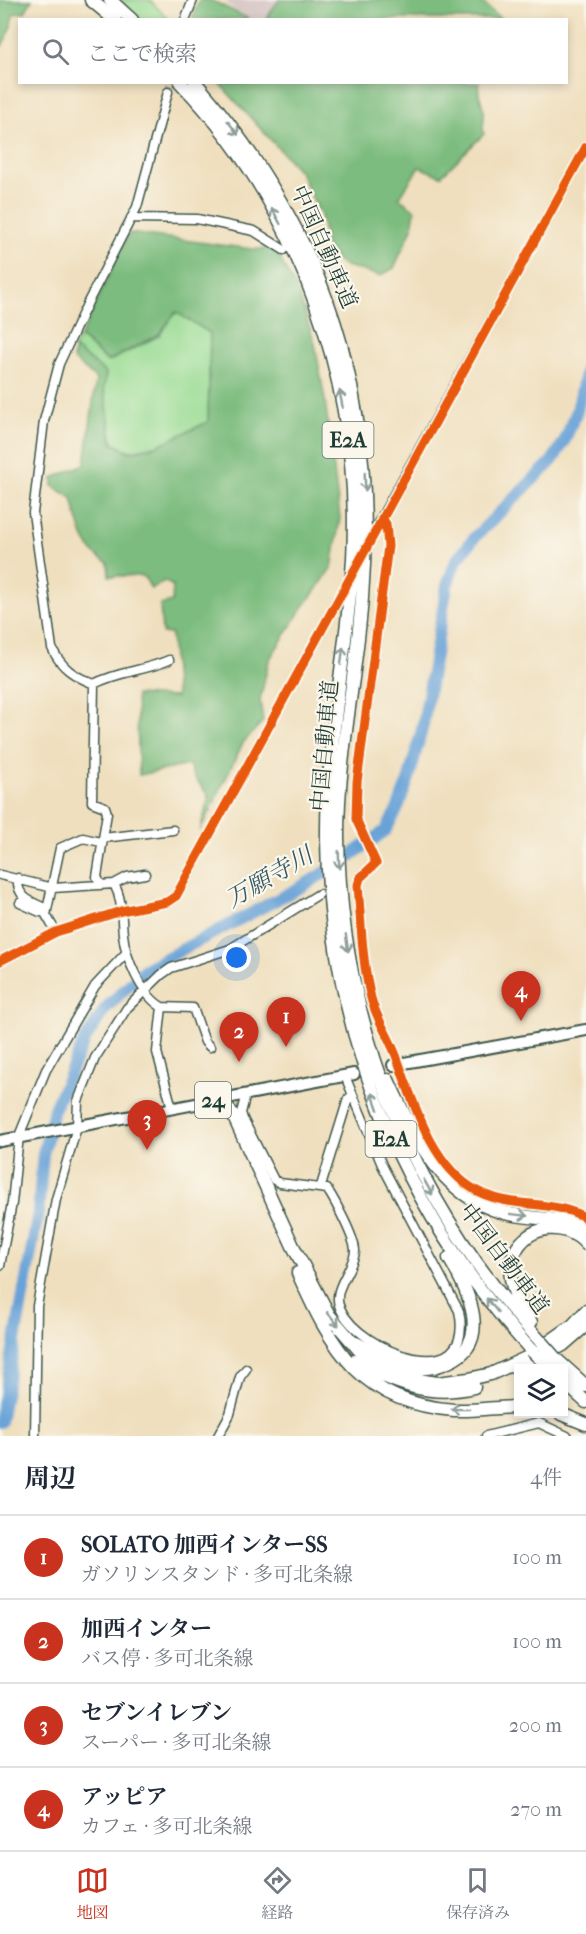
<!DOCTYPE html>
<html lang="ja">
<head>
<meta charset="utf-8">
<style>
  body { margin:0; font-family:"IM FELL French Canon","Noto Serif JP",serif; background:#f2f2f3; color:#1f2937 }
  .controls { position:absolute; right:18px; bottom:18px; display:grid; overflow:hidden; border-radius:0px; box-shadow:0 3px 9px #0003 }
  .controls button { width:54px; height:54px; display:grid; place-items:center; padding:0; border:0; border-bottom:2px solid #e0e1e3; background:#fff; color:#1f2937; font:30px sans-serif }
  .you { position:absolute; left:237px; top:958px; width:21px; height:21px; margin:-15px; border:4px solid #fff; border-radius:50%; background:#1a73e8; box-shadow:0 0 0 9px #1a73e833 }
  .badge { display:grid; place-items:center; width:39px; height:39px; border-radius:50%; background:#c8321e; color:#fff; font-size:20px; font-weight:700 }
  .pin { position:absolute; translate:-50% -50px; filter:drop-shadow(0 2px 3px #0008) }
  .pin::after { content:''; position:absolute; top:32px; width:21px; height:18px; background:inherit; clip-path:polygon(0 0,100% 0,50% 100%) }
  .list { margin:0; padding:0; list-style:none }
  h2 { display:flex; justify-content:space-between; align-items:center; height:78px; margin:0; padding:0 24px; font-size:26px }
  h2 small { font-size:20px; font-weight:400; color:#747a83 }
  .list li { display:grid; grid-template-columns:39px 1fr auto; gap:18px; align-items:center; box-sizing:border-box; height:84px; padding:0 24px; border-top:2px solid #e0e1e3 }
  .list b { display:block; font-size:22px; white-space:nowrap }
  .list p { margin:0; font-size:20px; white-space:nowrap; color:#747a83 }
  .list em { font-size:20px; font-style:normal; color:#747a83 }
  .icon { flex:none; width:33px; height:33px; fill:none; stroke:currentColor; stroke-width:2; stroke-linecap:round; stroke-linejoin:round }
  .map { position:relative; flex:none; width:586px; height:1436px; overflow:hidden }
  .search { position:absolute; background:#fff; box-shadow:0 3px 9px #0003; left:18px; right:18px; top:18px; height:66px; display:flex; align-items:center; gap:15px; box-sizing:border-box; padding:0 21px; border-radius:0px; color:#747a83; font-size:22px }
  .sheet { height:414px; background:#fff }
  nav { display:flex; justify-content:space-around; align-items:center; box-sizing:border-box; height:84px; border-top:2px solid #e0e1e3; background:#fff; font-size:16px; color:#747a83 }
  nav a { display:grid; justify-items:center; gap:3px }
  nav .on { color:#c8321e }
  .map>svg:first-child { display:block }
</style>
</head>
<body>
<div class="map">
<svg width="586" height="1436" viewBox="0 0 586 1436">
  <rect width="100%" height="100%" fill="#fbf7ec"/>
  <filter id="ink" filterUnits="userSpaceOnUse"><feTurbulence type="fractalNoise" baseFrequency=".0167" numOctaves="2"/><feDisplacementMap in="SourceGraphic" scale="12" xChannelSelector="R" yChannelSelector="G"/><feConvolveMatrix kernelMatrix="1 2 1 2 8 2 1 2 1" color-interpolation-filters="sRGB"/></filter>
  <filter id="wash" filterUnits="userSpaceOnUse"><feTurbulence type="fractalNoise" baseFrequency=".008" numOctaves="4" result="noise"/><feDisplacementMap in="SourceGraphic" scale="24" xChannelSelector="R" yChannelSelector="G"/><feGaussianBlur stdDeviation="1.35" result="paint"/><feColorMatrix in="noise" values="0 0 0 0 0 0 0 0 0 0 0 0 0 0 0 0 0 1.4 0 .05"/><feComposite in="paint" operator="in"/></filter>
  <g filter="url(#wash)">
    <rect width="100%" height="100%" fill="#efdfbe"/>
    <path fill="#d2bfc0" d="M228 0H278L269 18 251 20 232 8 227 3Z"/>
    <path fill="#9adc94" stroke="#5c8c64" stroke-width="1.5" d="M118 0H150L168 19H141Z
      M176 312 210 333 208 422 156 446 130 451 113 443 104 388 106 373 74 348 80 337 108 362 159 336Z"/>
    <path fill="#7bbc7e" stroke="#4d7c59" stroke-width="1.5" d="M0 0H32L25 12 13 14 10 31 0 49Z
      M199 0H211L249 19H192Z
      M279 0H479L501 19H266Z
      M219 83H479C476 94 483 102 484 113 485 121 481 126 484 134L441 176 419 167 399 198 415 210 412 228 394 268 380 276 343 265 335 259 326 247 321 216 300 172Z
      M129 233 252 249H275L298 292 315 344 325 400 340 518 332 568 299 613 269 660 260 700 263 721 243 743 200 831 209 796 194 777 189 765 139 775 136 695 176 697 171 634 162 633 160 605 172 602 173 586 164 581 151 589 144 576H109L108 563C82 550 79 524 72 498L53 486V478L85 464 96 379 73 359 74 348 106 373 104 388 112 444 130 452 156 446 208 422 210 333 176 312 158 335 108 361 80 337Z"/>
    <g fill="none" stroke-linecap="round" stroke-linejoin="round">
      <path stroke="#67a2d7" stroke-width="12" d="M0 1422 38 1214 43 1154 54 1109 83 1043 105 1009 145 969 299 888 336 866 385 831 397 810 409 778 423 725 447 585 456 561 475 537 552 461 564 442 577 411 586 370"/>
    </g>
  </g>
  <g filter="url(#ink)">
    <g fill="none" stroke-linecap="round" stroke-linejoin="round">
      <path stroke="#c5bfa2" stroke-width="8" stroke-dasharray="8 4" stroke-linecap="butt" d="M168 92 171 82
        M365 548 377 525
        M337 601 349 578"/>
      <defs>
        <path id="minor" d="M185 20 193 0
          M168 92 137 207 88 302 59 364 44 421 33 513 52 648C61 668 74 676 94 684 118 671 145 671 169 660
          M131 218 197 219 254 231 284 250
          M382 518 386 524 388 546 357 782 356 819 376 863 360 878 358 885C361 922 362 962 371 998 377 1021 391 1039 398 1061 414 1104 432 1167 477 1191 511 1209 553 1199 586 1218
          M377 525 586 147
          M94 684 92 802 105 807 107 813 97 877 100 883
          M103 838 173 830
          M0 875 53 888 114 884C123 900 121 917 123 934 125 957 141 995 162 1007L193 1008 205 1042 210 1047
          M18 878C16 898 32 902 47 909
          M114 884 127 877 145 874
          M20 903 40 912
          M56 932 46 915 60 848 83 838 101 842
          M0 961 56 932 121 911 167 902 176 896 337 601
          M162 1007 157 1052 172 1108
          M246 1094 241 1113 243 1119 274 1180 280 1183 327 1189C334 1199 356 1240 355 1252 353 1270 331 1290 340 1308 360 1353 476 1395 459 1311L382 1165 345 1076
          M321 1186 348 1099 352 1096
          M0 1266 12 1203 19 1136 46 1070 95 986 126 953
          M35 1436 37 1306 56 1199 77 1127 78 1101 95 1058 127 1008 161 975 171 968 230 949 319 894
          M218 1436 230 1414 240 1377 246 1369
          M486 1436 539 1423 567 1436"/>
        <path id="major" d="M393 1065 586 1030
          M0 1141 354 1074"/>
        <path id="highway" d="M91 0 115 20
          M110 0 132 20
          M180 82C301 207 362 387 353 559 347 653 326 745 327 839 329 1030 402 1210 531 1350
          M195 82C328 236 378 397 362 598 356 678 338 756 338 836 340 1025 413 1204 541 1342
          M388 1080C415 1138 444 1204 515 1215 540 1220 563 1216 586 1231
          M222 1099 233 1115 293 1246 329 1315 367 1359 412 1379 437 1383 469 1379 491 1374 528 1357 572 1326 586 1311
          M298 1273C332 1350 362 1403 454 1410 475 1411 497 1407 518 1407
          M531 1322C517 1305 503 1273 515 1252 529 1224 566 1221 586 1244
          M356 1343C374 1352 392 1363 412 1367 424 1370 437 1367 448 1362 494 1342 468 1290 449 1258
          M556 1359 586 1386
          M354 1361C393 1383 429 1398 474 1387
          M522 1368 563 1345 586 1325
          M564 1382 586 1402
          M561 1414 586 1424"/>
      </defs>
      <use href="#minor" stroke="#3e5549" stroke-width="11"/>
      <use href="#major" stroke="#3e5549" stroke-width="14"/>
      <use href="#highway" stroke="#3e5549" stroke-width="15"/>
      <use href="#minor" stroke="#fff" stroke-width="8"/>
      <use href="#major" stroke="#fff" stroke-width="10"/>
      <use href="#highway" stroke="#fff" stroke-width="12"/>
      <defs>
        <path id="highway-bridge" d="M541 1342 556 1359
          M531 1350 547 1365"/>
      </defs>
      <use href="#highway-bridge" stroke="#3e5549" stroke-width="15" stroke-linecap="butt"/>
      <use href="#highway-bridge" stroke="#fff" stroke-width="12"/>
      <defs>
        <path id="cycleway" d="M382 518 386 524 388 546 357 782 356 819 376 863 360 878 358 885C361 922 362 962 371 998 377 1021 391 1039 398 1061 414 1104 432 1167 477 1191 511 1209 553 1199 586 1218
          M0 961 56 932 121 911 167 902 176 896 586 147"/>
      </defs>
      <use href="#cycleway" stroke="#fbf7ec" stroke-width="13"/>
      <use href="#cycleway" stroke="#e8590c" stroke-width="9"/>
    </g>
    <defs><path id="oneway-shaft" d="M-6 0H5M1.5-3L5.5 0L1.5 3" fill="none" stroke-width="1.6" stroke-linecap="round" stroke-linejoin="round" transform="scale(1.5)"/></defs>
    <g stroke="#8f9e9a">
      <use href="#oneway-shaft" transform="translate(233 128) rotate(53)"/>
      <use href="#oneway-shaft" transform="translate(276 216) rotate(-119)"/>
      <use href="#oneway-shaft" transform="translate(341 399) rotate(-101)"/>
      <use href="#oneway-shaft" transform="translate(365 482) rotate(88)"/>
      <use href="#oneway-shaft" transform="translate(342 656) rotate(-83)"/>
      <use href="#oneway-shaft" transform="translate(339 860) rotate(88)"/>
      <use href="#oneway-shaft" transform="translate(347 943) rotate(82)"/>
      <use href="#oneway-shaft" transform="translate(375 1101) rotate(-109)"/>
      <use href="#oneway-shaft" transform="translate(428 1187) rotate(61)"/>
      <use href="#oneway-shaft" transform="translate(519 1215) rotate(7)"/>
      <use href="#oneway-shaft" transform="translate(492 1305) rotate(-129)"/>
      <use href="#oneway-shaft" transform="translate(333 1319) rotate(50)"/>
      <use href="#oneway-shaft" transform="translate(460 1409) rotate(-179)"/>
    </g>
  </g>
  <g text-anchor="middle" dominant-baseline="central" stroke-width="4.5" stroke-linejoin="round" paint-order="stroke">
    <g fill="#fbf7ec" stroke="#61756b" stroke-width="1.5">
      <rect x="322.5" y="422" width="51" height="36" rx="4.5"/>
      <rect x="195" y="1082" width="36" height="36" rx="4.5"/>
      <rect x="365.5" y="1121" width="51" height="36" rx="4.5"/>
    </g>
    <g font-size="21" font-weight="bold" fill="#1f3d34">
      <text x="348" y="440">E2A</text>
      <text x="213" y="1100">24</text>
      <text x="391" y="1139">E2A</text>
    </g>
    <g font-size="22" fill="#1f3d34" stroke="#fbf7ec">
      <text transform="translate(324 247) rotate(66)">中国自動車道</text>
      <text transform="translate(325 746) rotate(-85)">中国自動車道</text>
      <text transform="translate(504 1259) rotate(53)">中国自動車道</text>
    </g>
    <g font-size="24" font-style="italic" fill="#355b65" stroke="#fbf7ec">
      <text transform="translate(269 877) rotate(-30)">万願寺川</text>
    </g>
  </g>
</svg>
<div class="controls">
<button><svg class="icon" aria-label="layers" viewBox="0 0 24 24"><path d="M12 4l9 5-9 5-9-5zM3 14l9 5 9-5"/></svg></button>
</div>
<div class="you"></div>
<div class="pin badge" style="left:286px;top:1047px">1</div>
<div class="pin badge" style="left:239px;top:1062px">2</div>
<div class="pin badge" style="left:147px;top:1150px">3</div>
<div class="pin badge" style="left:521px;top:1021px">4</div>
<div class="search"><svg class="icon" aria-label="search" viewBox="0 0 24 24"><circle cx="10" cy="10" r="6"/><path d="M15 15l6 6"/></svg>ここで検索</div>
</div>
<section class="sheet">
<h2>周辺<small>4件</small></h2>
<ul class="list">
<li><span class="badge">1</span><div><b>SOLATO 加西インターSS</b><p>ガソリンスタンド · 多可北条線</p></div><em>100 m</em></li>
<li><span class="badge">2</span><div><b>加西インター</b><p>バス停 · 多可北条線</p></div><em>100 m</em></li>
<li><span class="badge">3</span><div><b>セブンイレブン</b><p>スーパー · 多可北条線</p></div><em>200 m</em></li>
<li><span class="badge">4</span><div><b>アッピア</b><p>カフェ · 多可北条線</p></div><em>270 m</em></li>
</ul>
</section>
<nav>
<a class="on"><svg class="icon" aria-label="map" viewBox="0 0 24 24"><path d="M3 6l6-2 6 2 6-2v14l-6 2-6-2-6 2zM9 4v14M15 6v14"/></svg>地図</a>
<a><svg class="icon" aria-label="directions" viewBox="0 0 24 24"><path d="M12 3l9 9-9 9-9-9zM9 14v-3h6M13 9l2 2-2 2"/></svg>経路</a>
<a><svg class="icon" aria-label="saved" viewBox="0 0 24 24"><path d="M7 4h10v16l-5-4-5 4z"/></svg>保存済み</a>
</nav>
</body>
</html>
